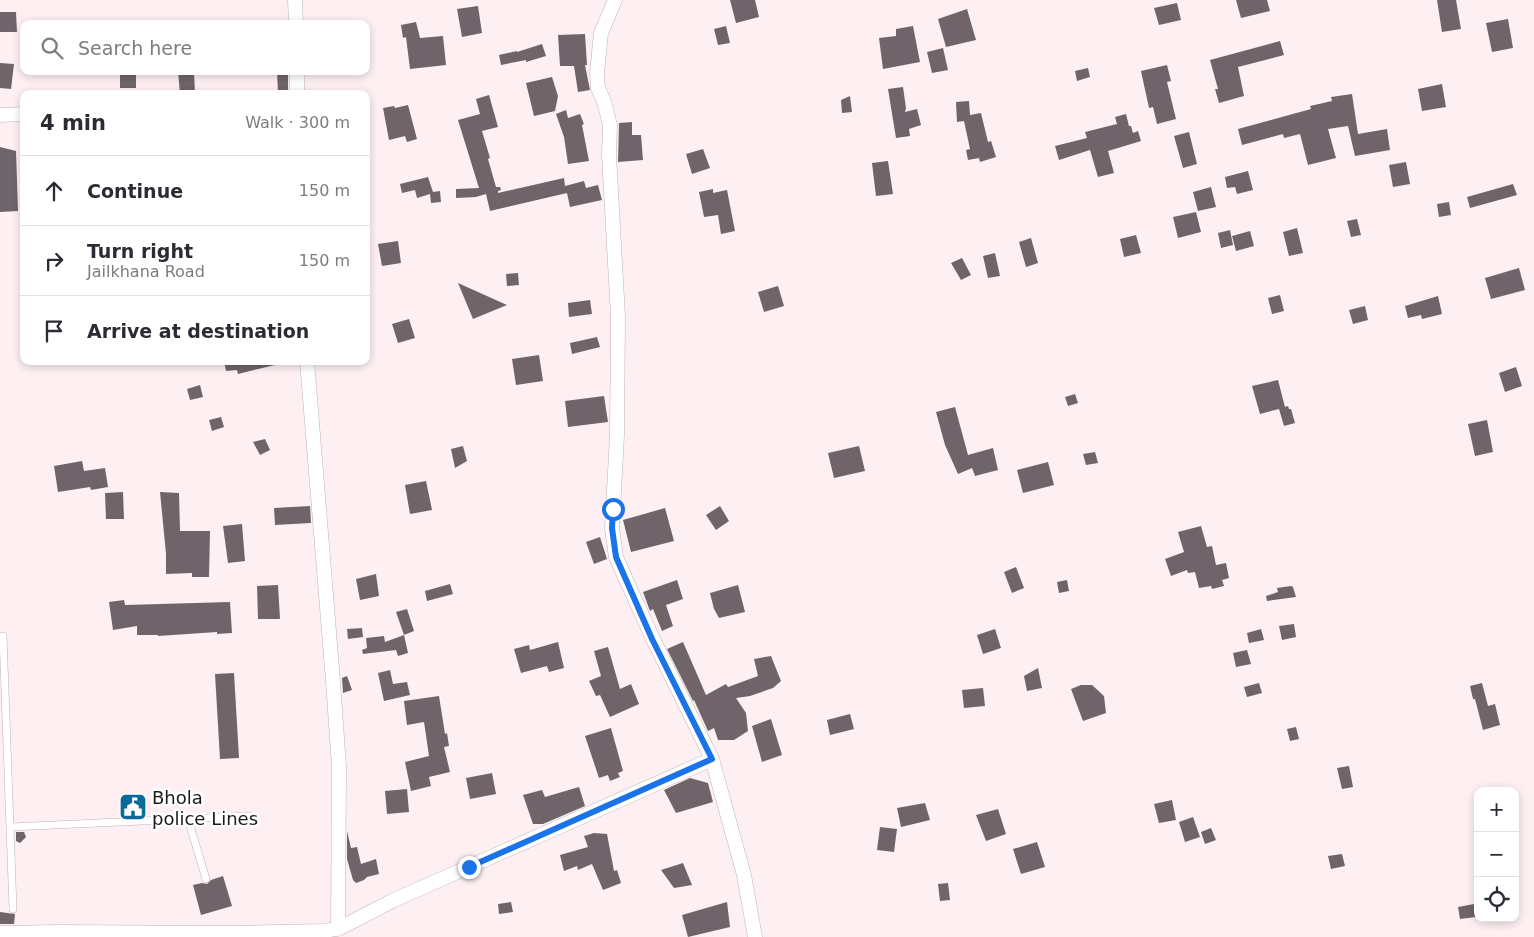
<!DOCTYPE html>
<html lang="en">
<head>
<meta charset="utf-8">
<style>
  body { margin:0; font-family:"DejaVu Sans",sans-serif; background:#f2f2f3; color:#2b2b33 }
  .controls { position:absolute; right:15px; bottom:15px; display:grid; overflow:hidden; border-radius:10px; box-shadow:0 2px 8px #0003 }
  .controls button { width:45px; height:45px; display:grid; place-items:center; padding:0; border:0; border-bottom:1px solid #e1e1e2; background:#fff; color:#2b2b33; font:25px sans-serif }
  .stop { position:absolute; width:15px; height:15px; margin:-11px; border:4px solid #1a73e8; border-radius:50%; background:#fff }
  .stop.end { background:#1a73e8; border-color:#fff; box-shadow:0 1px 5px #0008 }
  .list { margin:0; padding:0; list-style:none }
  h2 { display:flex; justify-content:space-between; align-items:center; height:65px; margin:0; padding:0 20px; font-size:21px }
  h2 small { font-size:16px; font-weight:400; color:#7c7c81 }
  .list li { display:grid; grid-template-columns:32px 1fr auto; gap:15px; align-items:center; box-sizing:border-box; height:70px; padding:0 20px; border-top:1px solid #e1e1e2 }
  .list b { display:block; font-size:19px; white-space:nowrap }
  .list p { margin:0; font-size:16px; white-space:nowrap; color:#7c7c81 }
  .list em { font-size:16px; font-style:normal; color:#7c7c81 }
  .icon { flex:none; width:28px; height:28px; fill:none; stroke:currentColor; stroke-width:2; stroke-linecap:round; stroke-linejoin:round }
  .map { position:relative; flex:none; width:1534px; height:937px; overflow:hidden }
  .search { position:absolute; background:#fff; box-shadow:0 2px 8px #0003; left:20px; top:20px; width:350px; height:55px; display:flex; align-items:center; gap:12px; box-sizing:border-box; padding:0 18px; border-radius:10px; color:#7c7c81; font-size:19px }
  .panel { position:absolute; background:#fff; box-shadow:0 2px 8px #0003; left:20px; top:90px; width:350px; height:275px; border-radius:10px }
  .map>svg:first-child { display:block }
</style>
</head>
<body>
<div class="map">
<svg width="1534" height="937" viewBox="0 0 1534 937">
  <rect width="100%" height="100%" fill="#fef0f2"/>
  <path fill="#6e646a" d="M730 0H755L759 17 736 23Z
    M1236 0H1267L1270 11 1241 18Z
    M1437 0H1456L1461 29 1442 32Z
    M1177 3 1181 20 1159 25 1154 8Z
    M478 6 482 33 462 37 457 9Z
    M967 9 976 40 946 47 938 19Z
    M0 12H16L17 32H0Z
    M1508 19 1513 48 1492 52 1486 23Z
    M416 22 420 38 443 36 446 65 410 69 406 37 403 38 401 25Z
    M726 26 730 43 718 45 714 29Z
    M913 26 920 62 883 69 879 38 896 36V29Z
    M585 34 587 65H585L590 90 578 92 574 66H560L558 35Z
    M1280 41 1284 55 1238 67 1244 96 1219 103 1215 89H1218L1210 60Z
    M542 44 546 56 526 62V60L501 65 499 55 517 51V52Z
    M943 48 948 70 932 73 927 52Z
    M0 63 14 64 11 89 0 88Z
    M1167 65 1171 81 1167 82 1176 119 1157 124 1153 107 1149 108 1141 71Z
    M1088 68 1090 77 1077 81 1075 71Z
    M120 71H136V88H120Z
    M178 71H194L195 94H180Z
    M277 71H288V94H278Z
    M552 77 558 96 555 111 534 116 526 83Z
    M1442 84 1446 107 1422 111 1418 89Z
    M903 87 906 108 905 112 917 109 921 125 909 129 910 136 896 138 888 89Z
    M1352 94 1358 134 1387 129 1390 150 1355 156 1348 126 1328 129 1336 158 1308 165 1300 134 1284 138 1283 134 1242 145 1238 129 1311 109 1310 106 1332 101 1331 97Z
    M489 95 498 127 482 131 490 158 488 159 496 187H500L501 190 498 191V193L564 178 565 186 584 181 586 188 598 185 602 200 570 207 567 193 490 211 486 194 476 197 456 198V189L479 188 458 120 480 114 476 99Z
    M850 96 852 112 842 113 841 100Z
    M969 101 970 115 981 113 988 142 991 141 996 157 980 162 979 158 968 160 966 150 970 149 964 121 957 122 956 102Z
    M408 105 417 139 407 142 405 136 389 140 383 108 394 106 395 108Z
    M566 110 568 118 580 114 584 124 582 125 589 161 568 164 564 137 556 114Z
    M1126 114 1129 126H1131L1133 133 1138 131 1141 141 1108 151 1114 173 1098 177 1090 150 1059 160 1055 146 1087 138 1085 132 1117 124 1115 117Z
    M632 122V135H641L643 160 618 162 619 123Z
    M1189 132 1197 164 1183 168 1174 136Z
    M0 147 16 151 18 211 0 212Z
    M703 149 710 168 692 174 686 154Z
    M888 161 893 194 876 196 872 163Z
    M1406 162 1410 184 1393 187 1389 165Z
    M1248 171 1253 190 1237 194 1235 187 1227 188 1225 177Z
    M428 177 433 192 440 191 441 202 431 203 430 194 417 198 415 190 402 193 400 184Z
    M1513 184 1517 195 1470 208 1467 197Z
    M1211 187 1216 207 1198 211 1193 192Z
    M713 189V193L727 190 735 231 721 234 718 215 704 217 699 192Z
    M1449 202 1451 215 1439 217 1437 204Z
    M1196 212 1201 232 1178 238 1173 217Z
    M1357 219 1361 235 1351 237 1347 221Z
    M1297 228 1303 253 1289 256 1283 232Z
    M1230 230 1233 245 1221 248 1218 233Z
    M1250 231 1254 246 1236 251 1232 236Z
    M1136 235 1141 253 1124 257 1120 239Z
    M1031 238 1038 263 1026 267 1019 242Z
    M398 241 401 263 382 266 378 244Z
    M995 253 1000 276 988 278 983 256Z
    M962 258 971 275 961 280 951 263Z
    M1519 268 1525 290 1491 299 1485 278Z
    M518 273 519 285 507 286 506 274Z
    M458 283 478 292 507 305 473 319Z
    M778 286 784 306 764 312 758 292Z
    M1280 295 1284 311 1272 314 1268 298Z
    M1438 296 1442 314 1422 319 1421 315 1408 318 1405 306Z
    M590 300 592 314 569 317 568 303Z
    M1365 306 1368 320 1353 324 1349 310Z
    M409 319 415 338 398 343 392 324Z
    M597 337 600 347 572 354 570 343Z
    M539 355 543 381 516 385 512 359Z
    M224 361H275V365L238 374 237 370 226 371Z
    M1516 367 1522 386 1505 392 1499 373Z
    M1278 380 1285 407 1288 406 1289 409H1291L1295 423 1284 426 1279 409 1260 414 1252 386Z
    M200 385 203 397 190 400 187 389Z
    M1075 394 1078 403 1068 406 1065 397Z
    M604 396 608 422 568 427 565 401Z
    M955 407 968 455 993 448 998 470 975 476 972 468 958 474 945 445 936 412Z
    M221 417 224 427 212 431 209 420Z
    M1487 420 1493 452 1475 456 1468 424Z
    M265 439 270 450 260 455 253 442Z
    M463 446 467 461 455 468 451 449Z
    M859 446 865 471 834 478 828 453Z
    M1095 452 1098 463 1086 465 1083 454Z
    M82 461 84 471 105 468 108 487 91 490 90 487 58 492 54 466Z
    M1048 462 1054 485 1023 493 1017 470Z
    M426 481 432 510 410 514 405 485Z
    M123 492 124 519H106L105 493Z
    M160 492 179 493 180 531H210L209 577H192V573L166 574V554Z
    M310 506 311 523 275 525 274 508Z
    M720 506 729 521 716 530 706 515Z
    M665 508 674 541 631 552 623 520Z
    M242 524 245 561 228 563 223 526Z
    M1201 526 1207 547 1212 546 1216 565 1226 563 1229 578 1222 580 1224 586 1212 589 1211 586 1199 588 1195 572 1188 573 1187 570 1171 576 1165 559 1184 552 1178 532Z
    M600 537 607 559 594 564 586 542Z
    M1016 567 1024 588 1012 593 1004 572Z
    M376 574 379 596 360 600 356 579Z
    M677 580 683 599 666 605 673 626 662 631 653 609 650 611 643 592Z
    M1067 580 1069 591 1059 593 1057 582Z
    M450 584 453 594 427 601 425 591Z
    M278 585 280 619H258L257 586Z
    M738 585 745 612 719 618 714 609 710 593Z
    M1291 586 1293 587 1296 597 1267 601 1266 596 1278 592 1277 588Z
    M124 600 125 605 230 602 232 633 217 634V632L158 636V635H137V626L113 630 109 602Z
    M407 609 414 631 404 635 396 612Z
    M1294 624 1296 637 1282 640 1279 626Z
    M362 628 363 637 348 639 347 629Z
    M995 629 1001 648 983 654 977 635Z
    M1261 629 1264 640 1249 643 1247 633Z
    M404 635 408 653 398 656 396 650 363 654 362 650 367 648 366 638 384 636 385 642Z
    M558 642 564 668 549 672 547 666 521 673 514 649 529 645 530 650Z
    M683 642 706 695 726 684 728 687 758 676 754 659 771 656 781 681 773 688 750 696 736 698 746 713 748 731 734 740H718L714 728 708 731 694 700 693 701 667 649Z
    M608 647 620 689 631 684 639 704 610 717 600 695 596 696 589 681 601 676 594 651Z
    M1247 650 1251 664 1236 667 1233 653Z
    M1038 668 1042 688 1027 691 1024 676Z
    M390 670 393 684 407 682 410 695 384 701 378 673Z
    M234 673 239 758 220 759 215 674Z
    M347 676 352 690 343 693 342 678Z
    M1259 683 1262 693 1247 697 1244 687Z
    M1482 683 1488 706 1495 704 1500 725 1483 730 1475 699H1473L1470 686Z
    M1081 685H1092L1104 696 1106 713 1083 721 1071 689Z
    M983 688 985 706 964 708 962 690Z
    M439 696 445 734 447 733 449 746 444 747 450 772 429 777 431 786 411 791 405 762 429 756 424 722 407 725 404 701Z
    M850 714 854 729 830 735 827 720Z
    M771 719 782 755 762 762 752 726Z
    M1296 727 1299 739 1290 741 1287 729Z
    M611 728 623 771 618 773 620 777 610 781 608 775 599 778 585 736Z
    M1349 766 1353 787 1342 789 1337 768Z
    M492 773 496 794 470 799 466 778Z
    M690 778 708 783 713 802 676 813 664 790Z
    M579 787 585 806 543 824H533L523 795 542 790 545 797Z
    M407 789 409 812 387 814 385 791Z
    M1172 800 1176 820 1159 823 1154 804Z
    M925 803 930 820 901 827 897 808Z
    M998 809 1006 834 986 841 976 815Z
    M1193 817 1200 837 1185 842 1179 822Z
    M880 827 897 829 894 852 877 850Z
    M1211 828 1216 840 1205 844 1201 832Z
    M347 831 351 848 357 847 361 864 376 859 379 874 367 877 364 880 356 883 353 880 347 859Z
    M16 832H24L26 837 20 843 16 841Z
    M594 833 607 834 614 871 617 870 621 883 603 890 592 864 578 870 577 866 564 871 560 855 588 847 584 836Z
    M1037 842 1045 867 1021 874 1013 849Z
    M1342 854 1345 866 1331 869 1328 856Z
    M683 863 692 885 674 888 661 870Z
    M223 876 232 906 201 915 193 885 202 883 207 884 211 880Z
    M948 883 950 900 940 901 938 884Z
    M511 902 513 912 499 914 498 904Z
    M727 902 730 927 688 937 682 915Z
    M1474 904 1476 917 1460 919 1458 907Z
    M0 912 15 914 14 924H0Z"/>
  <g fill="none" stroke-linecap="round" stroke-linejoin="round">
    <defs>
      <path id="service" d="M3 636 13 909
        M188 819 206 879
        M11 827 249 816"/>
      <path id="minor" d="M295 0 296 24
        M615 0 601 33 597 73 598 88 604 101 610 125 609 155 618 317 617 435 612 528 616 557 628 584 653 639 712 759 744 875 755 937
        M297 94V71
        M0 115 24 114
        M307 361 333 681 339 767 338 929
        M0 933 58 932 229 933 325 931 340 928 392 901 712 759"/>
    </defs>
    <use href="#service" stroke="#bfb2b4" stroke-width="8"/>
    <use href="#minor" stroke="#bfb2b4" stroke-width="15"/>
    <use href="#service" stroke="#fff" stroke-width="7"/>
    <use href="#minor" stroke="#fff" stroke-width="14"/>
  </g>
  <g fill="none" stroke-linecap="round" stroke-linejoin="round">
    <path stroke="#1a73e8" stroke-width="6" d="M469 867 712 759 652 639 616 557 612 528 613 509"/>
  </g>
  <defs>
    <symbol id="civic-square" viewBox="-11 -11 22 22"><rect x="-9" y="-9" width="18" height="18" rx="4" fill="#086b99" stroke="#fff"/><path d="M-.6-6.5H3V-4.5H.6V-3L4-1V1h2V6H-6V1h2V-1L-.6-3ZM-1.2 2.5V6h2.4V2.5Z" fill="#fff"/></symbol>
  </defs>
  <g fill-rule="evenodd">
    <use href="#civic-square" x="117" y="791" width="32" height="32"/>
  </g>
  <g text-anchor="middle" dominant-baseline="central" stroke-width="5" stroke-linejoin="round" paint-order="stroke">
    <g font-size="18" fill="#1d1819" stroke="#fff" text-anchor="start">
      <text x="152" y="797">Bhola<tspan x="152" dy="21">police Lines</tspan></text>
    </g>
  </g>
</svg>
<div class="controls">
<button>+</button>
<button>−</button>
<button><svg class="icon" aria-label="locate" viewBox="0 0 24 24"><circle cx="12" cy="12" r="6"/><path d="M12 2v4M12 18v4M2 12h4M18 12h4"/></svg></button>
</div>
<div class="stop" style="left:613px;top:509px"></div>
<div class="stop end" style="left:469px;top:867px"></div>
<div class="search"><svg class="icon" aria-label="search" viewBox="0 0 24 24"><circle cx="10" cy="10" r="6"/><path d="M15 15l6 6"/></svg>Search here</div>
<section class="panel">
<h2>4 min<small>Walk · 300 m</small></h2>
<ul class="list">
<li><svg class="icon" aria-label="ahead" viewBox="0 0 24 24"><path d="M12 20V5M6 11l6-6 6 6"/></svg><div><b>Continue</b></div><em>150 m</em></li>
<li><svg class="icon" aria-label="right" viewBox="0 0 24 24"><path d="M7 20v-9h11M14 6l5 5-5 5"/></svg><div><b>Turn right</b><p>Jailkhana Road</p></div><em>150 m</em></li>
<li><svg class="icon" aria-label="arrive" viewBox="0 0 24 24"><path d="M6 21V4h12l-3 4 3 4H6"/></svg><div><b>Arrive at destination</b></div></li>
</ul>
</section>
</div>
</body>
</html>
